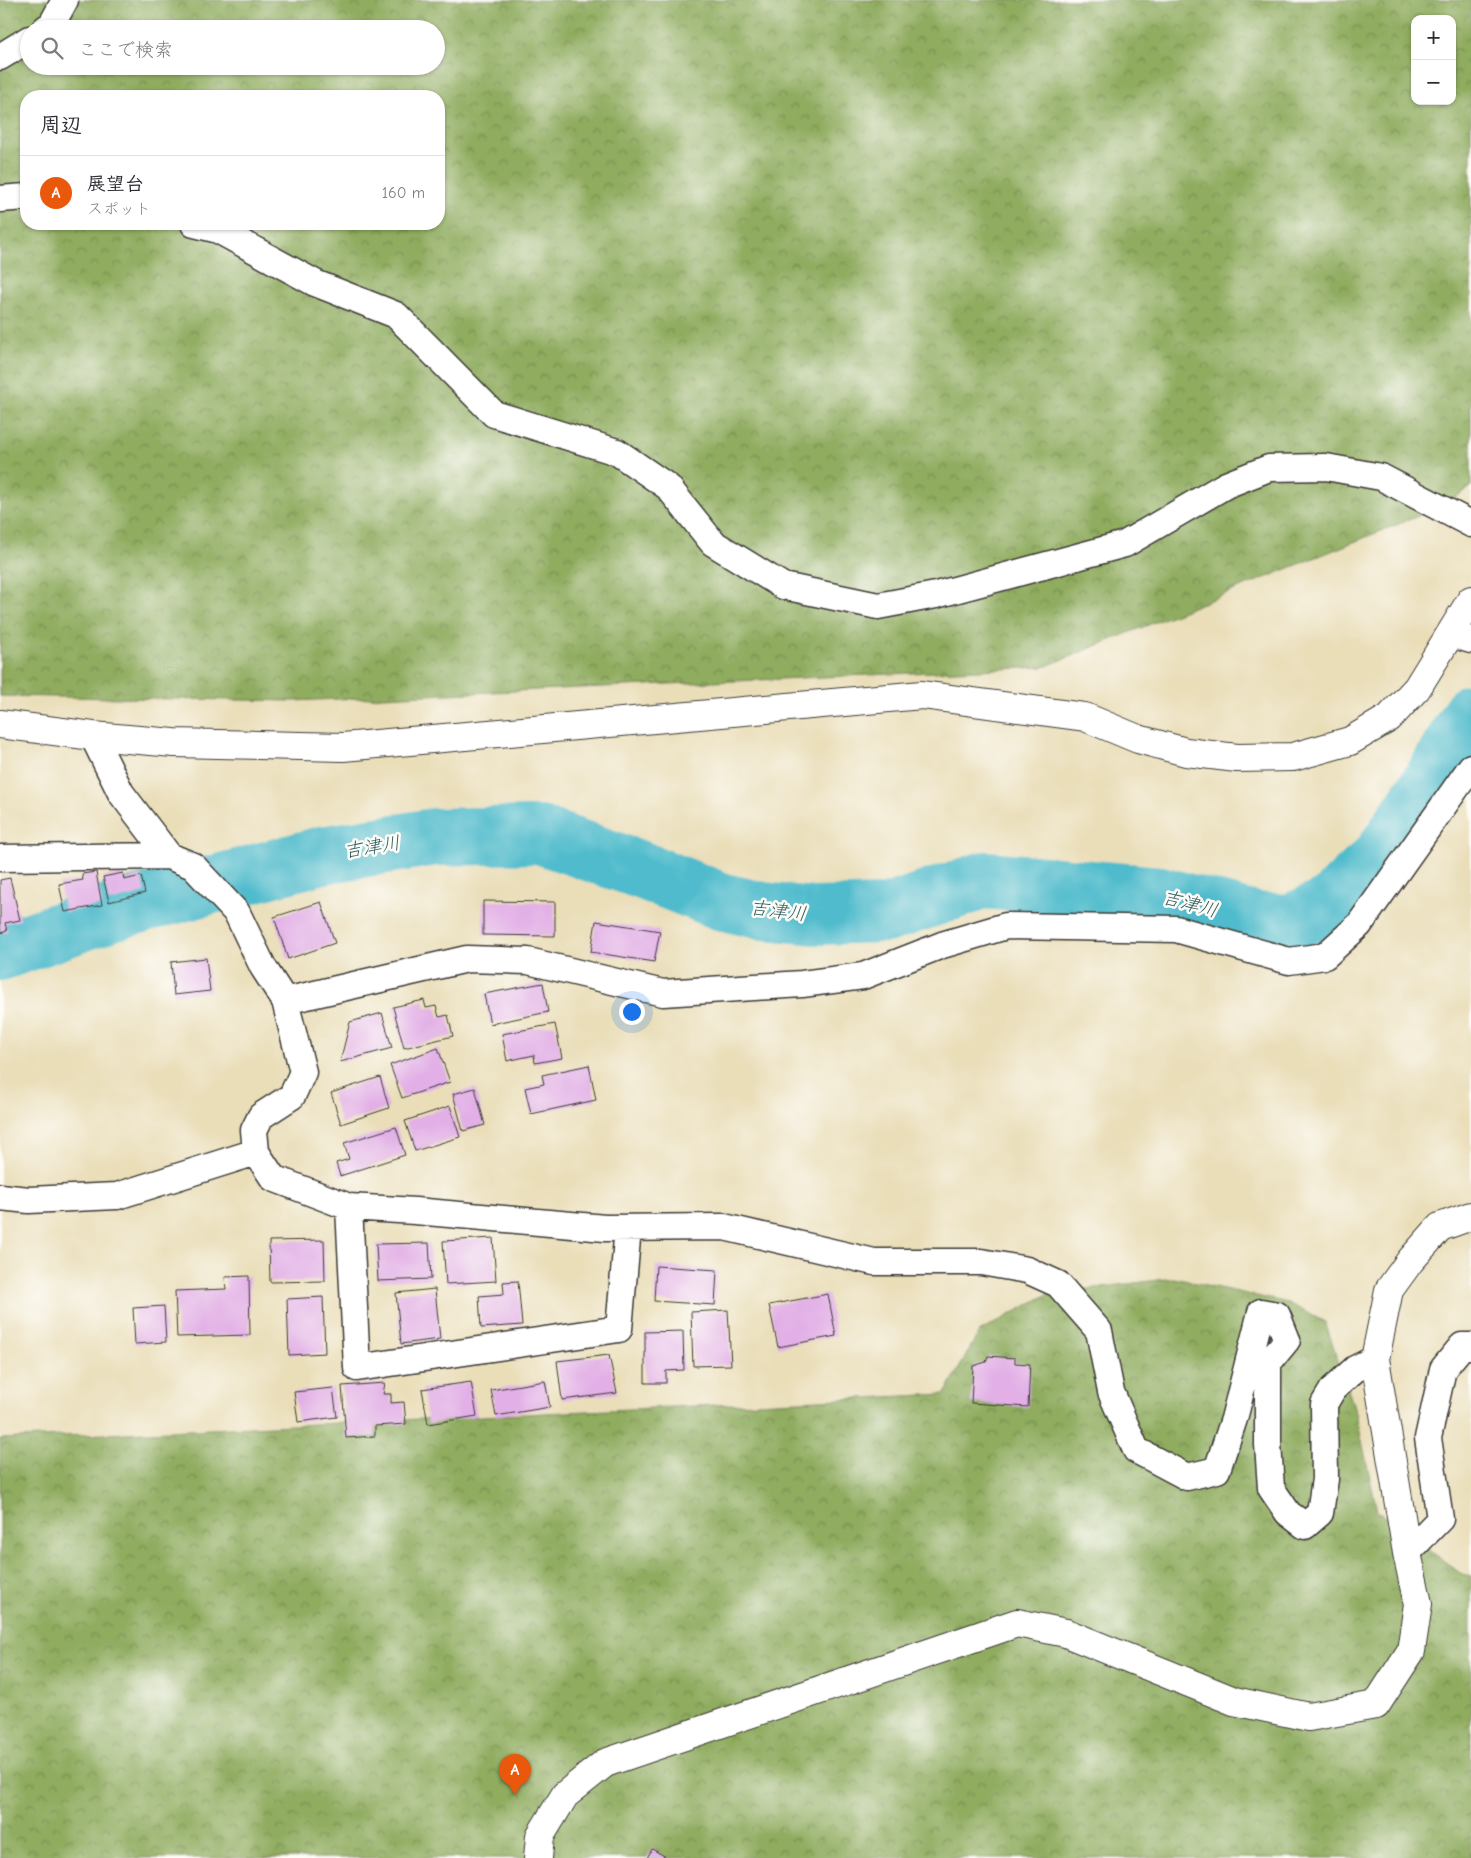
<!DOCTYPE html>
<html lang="ja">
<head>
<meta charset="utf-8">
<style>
  body { margin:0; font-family:"Comic Neue","Klee One",sans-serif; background:#f7f7f7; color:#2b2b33 }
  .controls { position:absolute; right:15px; top:15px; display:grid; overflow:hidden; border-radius:10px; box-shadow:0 1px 4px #0004 }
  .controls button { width:45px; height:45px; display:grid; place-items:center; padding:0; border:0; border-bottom:1px solid #e1e1e2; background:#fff; color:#2b2b33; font:25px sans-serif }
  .you { position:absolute; left:631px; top:1011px; width:18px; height:18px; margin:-12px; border:4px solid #fff; border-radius:50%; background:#1a73e8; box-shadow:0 0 0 8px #1a73e833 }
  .badge { display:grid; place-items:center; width:32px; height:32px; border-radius:50%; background:#ea580c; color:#fff; font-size:16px; font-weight:700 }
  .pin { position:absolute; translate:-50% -41px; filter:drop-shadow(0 1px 2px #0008) }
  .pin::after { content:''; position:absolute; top:26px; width:18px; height:15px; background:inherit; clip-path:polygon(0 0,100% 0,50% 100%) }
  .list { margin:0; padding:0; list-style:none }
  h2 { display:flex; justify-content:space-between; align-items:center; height:65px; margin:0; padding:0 20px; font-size:21px }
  h2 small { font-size:16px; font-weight:400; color:#7c7c81 }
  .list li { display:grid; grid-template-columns:32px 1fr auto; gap:15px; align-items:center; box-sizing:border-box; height:75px; padding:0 20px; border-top:1px solid #e1e1e2 }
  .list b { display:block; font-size:19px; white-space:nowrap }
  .list p { margin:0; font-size:16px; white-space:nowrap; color:#7c7c81 }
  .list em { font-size:16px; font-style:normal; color:#7c7c81 }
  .icon { flex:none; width:28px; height:28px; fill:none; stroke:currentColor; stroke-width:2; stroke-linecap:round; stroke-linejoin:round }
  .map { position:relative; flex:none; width:1471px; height:1858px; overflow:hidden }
  .search { position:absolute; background:#fff; box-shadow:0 1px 4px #0004; left:20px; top:20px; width:425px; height:55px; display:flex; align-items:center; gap:12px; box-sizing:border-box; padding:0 18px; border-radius:28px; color:#7c7c81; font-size:19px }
  .panel { position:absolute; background:#fff; box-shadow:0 1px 4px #0004; left:20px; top:90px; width:425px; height:140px; border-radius:20px }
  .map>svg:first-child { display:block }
</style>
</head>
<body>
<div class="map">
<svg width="1471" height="1858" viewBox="0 0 1471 1858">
  <defs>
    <pattern id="forest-crowns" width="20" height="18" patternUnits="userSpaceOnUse" patternTransform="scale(1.25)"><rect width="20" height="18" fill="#8fac5f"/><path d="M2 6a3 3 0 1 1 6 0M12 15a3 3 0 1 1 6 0" fill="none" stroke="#748b4e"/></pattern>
  </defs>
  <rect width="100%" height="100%" fill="#fdfcf7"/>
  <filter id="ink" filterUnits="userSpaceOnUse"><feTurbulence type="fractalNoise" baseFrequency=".02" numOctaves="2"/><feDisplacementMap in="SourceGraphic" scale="10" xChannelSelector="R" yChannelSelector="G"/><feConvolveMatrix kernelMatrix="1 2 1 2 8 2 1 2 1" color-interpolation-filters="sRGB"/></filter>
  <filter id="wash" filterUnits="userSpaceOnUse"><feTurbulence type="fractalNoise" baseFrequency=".0096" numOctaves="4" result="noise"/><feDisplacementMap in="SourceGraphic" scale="20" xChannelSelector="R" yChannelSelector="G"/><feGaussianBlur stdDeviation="1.12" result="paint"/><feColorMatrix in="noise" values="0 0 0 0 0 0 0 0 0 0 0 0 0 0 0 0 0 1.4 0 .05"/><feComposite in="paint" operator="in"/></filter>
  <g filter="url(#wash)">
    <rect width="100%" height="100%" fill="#eadeb9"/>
    <path fill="url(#forest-crowns)" stroke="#56643e" fill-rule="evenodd" d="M0 0H1471V487L1443 506 1044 667 294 701 0 696ZM1415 19H1452V101H1415ZM29 29H436V66H29ZM26 96H439V224H26Z
      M1174 1278 1288 1303 1325 1322 1356 1413 1377 1511 1460 1573 1471 1576V1858H0V1439L945 1394 979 1332 1048 1294Z"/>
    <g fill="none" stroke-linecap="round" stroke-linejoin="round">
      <path stroke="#50bbcc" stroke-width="58" d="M0 952 112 912 322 855 435 837 540 835 641 870 723 902 763 911 815 916 885 914 985 880 1160 895 1254 921 1290 923 1331 905 1381 857 1436 774 1471 713"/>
    </g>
    <g id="blocks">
      <path fill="#e2b0e6" d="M96 872 102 905 65 912 59 884 83 880 82 874Z
        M123 873 124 880 141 876 145 893 109 902 103 877Z
        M10 878 20 920 5 923 7 931 0 933V880Z
        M483 901 555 902V936L483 935Z
        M321 902 335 943 288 959 274 917Z
        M596 921 660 931 654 962 591 952Z
        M206 958 210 991 174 995 171 962Z
        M543 983 548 1012 490 1024 484 994Z
        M424 1000 426 1008 436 1006 439 1017 448 1015 453 1036 404 1048 393 1007Z
        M382 1013 392 1048 340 1062 350 1022Z
        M555 1024 562 1058 535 1063 534 1055 507 1061 502 1034Z
        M438 1048 450 1082 402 1098 390 1065Z
        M589 1065 596 1100 531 1114 525 1088 544 1084 542 1075Z
        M380 1077 389 1108 341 1124 331 1093Z
        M475 1088 485 1125 463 1131 453 1094Z
        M450 1106 460 1137 415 1151 405 1121Z
        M396 1127 405 1155 340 1176 336 1163 349 1159 344 1143Z
        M493 1238 496 1281 446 1284 443 1241Z
        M324 1240 325 1281 270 1282 269 1241Z
        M429 1243 431 1279 378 1281 376 1244Z
        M656 1266 717 1270 715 1305 654 1301Z
        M249 1276 250 1335 177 1337 175 1291 226 1289 225 1277Z
        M518 1281 522 1325 481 1328 479 1296 504 1294 503 1282Z
        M435 1289 440 1339 401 1344 396 1293Z
        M828 1294 836 1336 778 1347 769 1305Z
        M323 1297 325 1353 289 1355 287 1299Z
        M164 1306 166 1342 135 1344 133 1308Z
        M728 1310 731 1365 693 1366 691 1312Z
        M683 1331 684 1370 666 1371V1383H645V1332Z
        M609 1355 617 1393 562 1400 557 1361Z
        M988 1356 1015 1358V1363L1030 1364 1028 1407 971 1403 973 1366 986 1362Z
        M545 1381 550 1407 496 1416 491 1390Z
        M471 1382 477 1416 428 1424 422 1389Z
        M385 1383 383 1394H391V1403L404 1402 406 1424 375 1426V1436L346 1438 342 1386Z
        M333 1388 337 1417 298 1422 294 1392Z
        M652 1849 668 1858H647Z"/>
    </g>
  </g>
  <g filter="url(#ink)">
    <use href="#blocks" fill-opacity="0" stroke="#3b3934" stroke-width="1"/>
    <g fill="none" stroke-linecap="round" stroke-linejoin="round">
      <defs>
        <path id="minor" d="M45 29 52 24 65 0
          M0 57 29 39
          M0 199 26 197
          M194 224 218 230 315 283 396 315 494 414 617 452 668 487 713 543 783 586 878 606 936 595 1125 544 1226 485 1269 468 1326 467 1381 477 1471 524
          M1452 634 1471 640
          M93 736 121 793 169 856 193 866 237 913 263 967 285 1001 303 1072 292 1096 261 1116 254 1130 256 1152 273 1178 349 1207 415 1211 605 1228 724 1227 874 1262H981L1027 1270 1058 1284 1099 1331 1111 1392 1136 1450 1187 1477 1217 1470 1234 1419 1261 1312 1277 1315 1287 1340 1268 1363V1444L1271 1488 1288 1513 1305 1526 1320 1513 1325 1479 1324 1404 1333 1389 1355 1369 1375 1359
          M0 858 169 856
          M285 1001 467 959 528 961 663 993 802 984 863 976 942 945 1006 926 1176 929 1289 961 1325 956 1359 925 1471 767
          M0 1197 29 1200 117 1196 256 1152
          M349 1207 357 1368 619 1329 628 1228
          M1407 1553 1440 1519 1428 1438 1443 1369 1462 1346H1471"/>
        <path id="tertiary" d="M0 724 93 736 174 743 343 747 922 695 1085 717 1138 739 1186 752 1237 758 1293 757 1350 741 1389 718 1417 688 1471 600
          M538 1858 540 1836 565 1795 605 1763 1017 1623 1066 1633 1234 1701 1309 1717 1376 1705 1411 1651 1418 1604 1407 1553 1375 1359 1389 1290 1410 1261 1440 1227 1471 1216"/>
      </defs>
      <use href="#minor" stroke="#3b3934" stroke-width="29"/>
      <use href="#tertiary" stroke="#3b3934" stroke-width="30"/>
      <use href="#minor" stroke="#fff" stroke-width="26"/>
      <use href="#tertiary" stroke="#fff" stroke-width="28"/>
    </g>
  </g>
  <g text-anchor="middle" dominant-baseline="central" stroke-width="5" stroke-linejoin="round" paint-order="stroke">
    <g font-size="19" font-style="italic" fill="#315c62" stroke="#fdfcf7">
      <text transform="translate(372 847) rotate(-9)">吉津川</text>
      <text transform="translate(1190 904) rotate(15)">吉津川</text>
      <text transform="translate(778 911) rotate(7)">吉津川</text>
    </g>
  </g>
</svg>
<div class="controls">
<button>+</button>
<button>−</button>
</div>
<div class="you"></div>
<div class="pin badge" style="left:515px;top:1795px">A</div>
<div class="search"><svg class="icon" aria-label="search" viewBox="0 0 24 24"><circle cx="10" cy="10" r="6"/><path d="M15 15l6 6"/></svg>ここで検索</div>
<section class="panel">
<h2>周辺<small></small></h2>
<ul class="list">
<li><span class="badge">A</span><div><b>展望台</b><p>スポット</p></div><em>160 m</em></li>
</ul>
</section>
</div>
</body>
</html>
